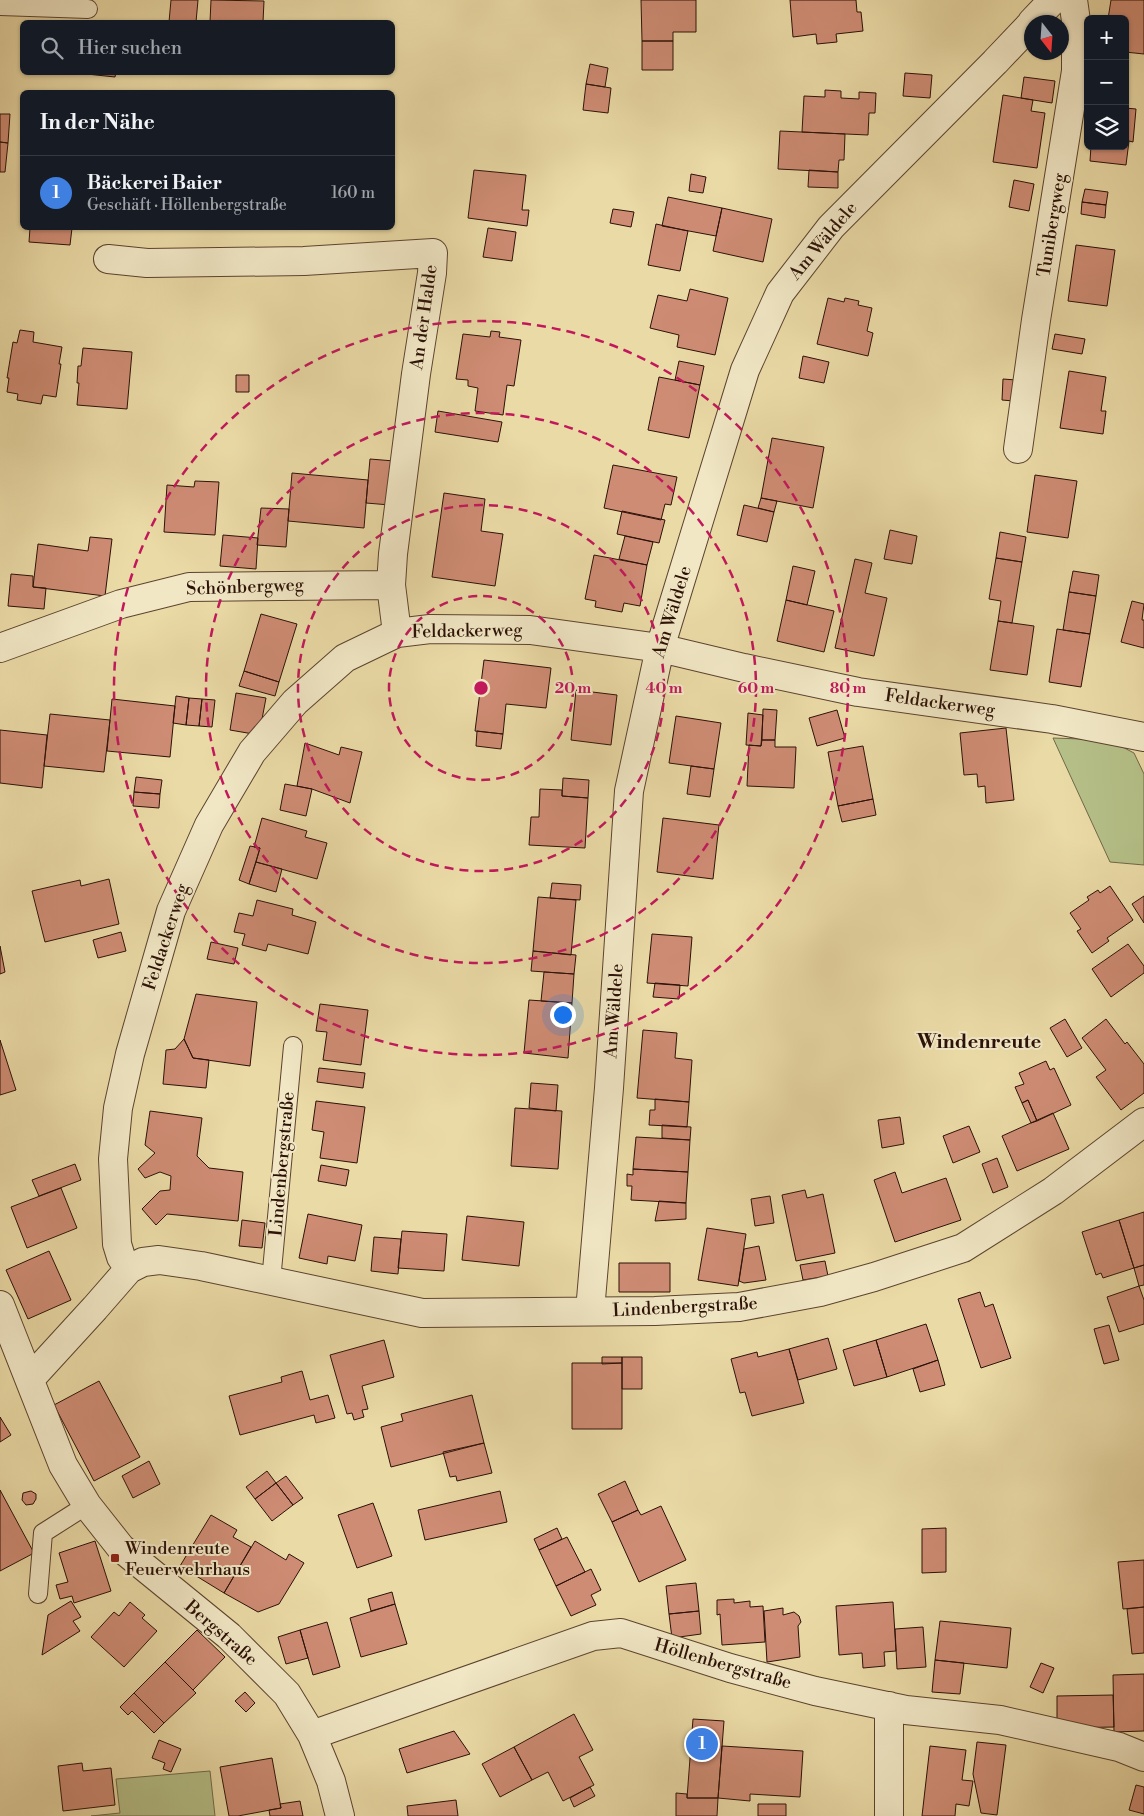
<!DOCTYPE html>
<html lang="de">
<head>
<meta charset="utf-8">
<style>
  body { margin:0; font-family:"Libre Bodoni",serif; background:#242831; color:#f1f3f6 }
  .controls { position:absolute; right:15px; top:15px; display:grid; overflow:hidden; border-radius:8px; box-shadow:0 1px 4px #0004 }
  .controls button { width:45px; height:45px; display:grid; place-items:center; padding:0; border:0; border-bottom:1px solid #363941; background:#171b24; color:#f1f3f6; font:25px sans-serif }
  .compass { position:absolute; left:1024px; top:15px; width:45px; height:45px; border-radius:50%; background:#171b24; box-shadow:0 1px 4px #0004; rotate:163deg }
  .you { position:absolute; left:562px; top:1014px; width:18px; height:18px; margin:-12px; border:4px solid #fff; border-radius:50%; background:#1a73e8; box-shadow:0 0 0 8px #1a73e833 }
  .badge { display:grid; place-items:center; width:32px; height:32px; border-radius:50%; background:#2563eb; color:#fff; font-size:16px; font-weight:700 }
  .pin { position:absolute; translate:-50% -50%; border:2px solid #fff; box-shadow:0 1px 5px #0006 }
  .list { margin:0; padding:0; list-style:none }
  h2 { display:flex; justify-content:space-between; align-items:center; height:65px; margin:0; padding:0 20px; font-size:21px }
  h2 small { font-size:16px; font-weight:400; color:#9ea1a6 }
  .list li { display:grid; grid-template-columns:32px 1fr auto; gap:15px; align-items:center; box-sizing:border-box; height:75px; padding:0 20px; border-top:1px solid #363941 }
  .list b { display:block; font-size:19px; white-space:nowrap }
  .list p { margin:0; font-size:16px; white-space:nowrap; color:#9ea1a6 }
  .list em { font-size:16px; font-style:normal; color:#9ea1a6 }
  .icon { flex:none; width:28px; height:28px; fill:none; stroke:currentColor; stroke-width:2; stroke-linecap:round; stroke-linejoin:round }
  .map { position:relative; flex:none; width:1144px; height:1816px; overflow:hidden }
  .search { position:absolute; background:#171b24; box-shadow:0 1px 4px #0004; left:20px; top:20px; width:375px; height:55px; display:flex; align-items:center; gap:12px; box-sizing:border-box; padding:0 18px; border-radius:8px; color:#9ea1a6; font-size:19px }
  .panel { position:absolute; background:#171b24; box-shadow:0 1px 4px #0004; left:20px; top:90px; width:375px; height:140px; border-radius:8px }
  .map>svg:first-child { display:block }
</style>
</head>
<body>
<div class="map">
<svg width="1144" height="1816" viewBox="0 0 1144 1816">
  <rect width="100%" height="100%" fill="#eadaa6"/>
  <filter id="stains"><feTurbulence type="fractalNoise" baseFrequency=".004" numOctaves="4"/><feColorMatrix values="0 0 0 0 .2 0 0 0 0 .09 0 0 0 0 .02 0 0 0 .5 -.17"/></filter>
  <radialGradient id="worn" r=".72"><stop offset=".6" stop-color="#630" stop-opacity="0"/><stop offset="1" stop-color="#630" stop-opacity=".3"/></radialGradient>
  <path fill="#b5c088" stroke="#706848" d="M1053 738 1109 740 1134 753 1144 774V865L1110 862Z
    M210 1771 215 1816H91L120 1813 116 1779Z"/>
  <path fill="#ce8c74" stroke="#2c1107" d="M171 0H198L196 22H169Z
    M211 0 264 1 263 22H210Z
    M641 0H696V32H673V41H642Z
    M790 0H856L857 12H861L863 31 836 34 837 42 817 44 816 34 793 37Z
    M1111 0H1144V54L1125 52V19H1108Z
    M642 41H673V70H642Z
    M590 64 608 68 605 87 586 84Z
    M68 72H116L115 77Z
    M905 73 932 75 930 98 903 96Z
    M1024 77 1055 81 1052 103 1021 98Z
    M586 84 611 88 608 113 583 110Z
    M825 90 841 91V98L859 99V92L876 93 875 113H869L868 135 802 132 804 96 825 97Z
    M1003 95 1033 100 1031 111 1045 113 1037 168 993 162Z
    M1125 108 1136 109 1133 142 1129 141 1126 165 1090 161 1091 146H1125Z
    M0 114H10L8 143 0 142Z
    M780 131 845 134 844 160H839L838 172 778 169Z
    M0 142 8 143 5 172H0Z
    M474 170 526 175 522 210H529L527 226 468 218Z
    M809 170 838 172V188L808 187Z
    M691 174 706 177 703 193 689 191Z
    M1014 180 1034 184 1029 211 1009 207Z
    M1085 189 1108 192 1106 205 1082 202Z
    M668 197 722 208 716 236 662 226Z
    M1082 202 1106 205 1105 218 1081 214Z
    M722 208 772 219 763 262 713 251Z
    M613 209 634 212 631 227 610 223Z
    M656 224 688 231 680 271 648 265Z
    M30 228H72L70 245 29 242Z
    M488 228 516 232 512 261 483 257Z
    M1076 245 1115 250 1107 306 1068 301Z
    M690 289 728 298 715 355 677 347 679 335 650 328 658 295 687 301Z
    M828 298 844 302 845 298 859 301 858 305 872 308 867 331 873 333 868 356 817 344Z
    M20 330 34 332 33 342 62 347 59 364H61L56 397 43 395 41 404 17 400 18 394 7 392 9 378H7L13 342 17 343Z
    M491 331 500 332 499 337 521 340 514 386 507 385 503 415 475 411 478 388 468 386V380L456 379 463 334 490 337Z
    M1055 334 1085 339 1082 354 1052 349Z
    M83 348 132 352 127 409 77 405 79 383H77L78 366H81Z
    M803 356 829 362 824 383 799 378Z
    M679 361 704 366 700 385 675 380Z
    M1069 371 1106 377 1101 411H1106L1103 434 1060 428Z
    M236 375H249V392H236Z
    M659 377 700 385 689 438 648 430Z
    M1003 379 1016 380 1014 401 1002 400Z
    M438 411 502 422 498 442 435 432Z
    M772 438 824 447 813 508 761 498Z
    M370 459 394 461 390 505 366 503Z
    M613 465 677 477 671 505 665 504 661 520 604 508Z
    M292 473 368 480 364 528 288 521Z
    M1035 475 1077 481 1068 538 1027 532Z
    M195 481 219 482 215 535 164 532 167 485 194 487Z
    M444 493 485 499 481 531 503 534 495 586 432 577Z
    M761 498 777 501 774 512 758 508Z
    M744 505 774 512 767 542 737 535Z
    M261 508 289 509 286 547 257 545Z
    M622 511 665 520 659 543 617 534Z
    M890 530 917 536 912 564 884 559Z
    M1000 532 1026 537 1022 562 996 558Z
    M223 535 258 538 256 569 220 566Z
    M625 536 653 542 647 565 619 559Z
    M90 537 112 539 105 596 33 587 38 544 88 551Z
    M594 555 647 565 640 606 624 603 622 612 595 607 596 601 585 599Z
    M996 558 1022 562 1012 623 998 621 1001 601 989 599Z
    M855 559 872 563 865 593 887 598 874 656 835 648Z
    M793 566 815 571 807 605 786 600Z
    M1073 571 1099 575 1096 596 1069 592Z
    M11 574 33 576V587L46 588 44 609 8 606Z
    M1069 592 1096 596 1090 634 1063 630Z
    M786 600 834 611 824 652 777 641Z
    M1132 601 1144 604 1142 620H1144V648L1121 642Z
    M261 614 297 624 279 682 244 671Z
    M998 621 1034 626 1027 675 990 670Z
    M1057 629 1090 634 1081 687 1049 682Z
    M484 660 551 668 546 708 506 704 503 734 475 731Z
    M244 671 279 682 275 696 239 686Z
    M576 690 617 695 611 745 571 740Z
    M236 693 266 698 259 735 230 730Z
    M176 696 189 698 186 725 173 723Z
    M189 698 202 699 199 726 186 725Z
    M112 699 175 706 170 757 107 751Z
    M202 699 215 700 212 727 199 726Z
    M763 709 777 710 775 740H762Z
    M837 710 845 738 817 746 809 718Z
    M748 713 763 715 761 746 746 745Z
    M50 714 110 720 104 772 44 766Z
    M676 716 721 723 714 769 669 763Z
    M1006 728 1014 800 986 803 985 786 978 787 977 774 964 775 960 733Z
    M0 730 47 735 42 788 0 783Z
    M477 731 503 734 501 749 476 746Z
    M762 740H775V747H796L794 788 747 786 749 745 761 746Z
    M305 743 339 755 341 747 362 752 350 803 312 789 297 786Z
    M863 746 873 799 838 806 828 752Z
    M691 766 714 769 710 797 687 794Z
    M136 777 162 780 160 794 134 792Z
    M563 778 589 780 588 798 562 796Z
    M285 784 312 789 306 816 280 810Z
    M540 789 562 790V796L588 798 585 848 529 845 531 817H539Z
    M134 792 160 794 159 808 133 806Z
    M873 799 876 815 842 822 838 806Z
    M262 818 307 831 305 837 327 843 317 879 256 862 260 848 254 847Z
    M663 818 719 825 713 879 657 872Z
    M250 846 260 848 249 884 239 880Z
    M256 862 282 869 276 892 249 884Z
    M109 879 119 924 45 942 32 891 80 880 81 886Z
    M552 883 581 885 580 900 550 898Z
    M1110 886 1133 920 1107 938 1109 941 1092 953 1077 931 1081 929 1070 913 1089 900 1087 897 1098 890 1100 893Z
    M1144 896V923L1132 904Z
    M538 897 576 900 571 955 533 951Z
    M257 900 293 909 292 915 316 922 308 954 268 944 266 951 242 945 245 934 234 932 239 913 253 916Z
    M121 932 126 951 98 958 93 940Z
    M652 934 692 937 688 986 647 983Z
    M211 942 238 948 234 964 207 959Z
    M1128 944 1144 966V973L1111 997 1092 969Z
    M0 946 5 972 0 974Z
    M533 951 576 955 574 974 531 971Z
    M544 972 574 974 572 1003 541 1001Z
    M655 983 680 985 679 999 653 997Z
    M196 994 257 1002 250 1066 193 1058 184 1039Z
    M529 1000 572 1003 568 1058 524 1053Z
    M320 1004 368 1010 361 1065 323 1060 327 1032 316 1031Z
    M1065 1019 1082 1048 1067 1057 1050 1028Z
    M1106 1019 1125 1044 1127 1042 1144 1064V1093L1121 1110 1096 1077 1106 1070 1082 1038Z
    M643 1030 677 1033 675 1058 692 1060 689 1102 637 1098Z
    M184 1039 193 1058 209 1060 206 1088 163 1084 166 1050 175 1049Z
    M0 1040 16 1090 0 1095Z
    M1046 1061 1050 1070 1054 1068 1071 1105 1037 1121 1028 1100 1022 1103 1015 1087 1024 1084 1019 1073Z
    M319 1068 365 1073 363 1088 317 1082Z
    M531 1083 558 1085 556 1111 529 1108Z
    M655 1099 689 1102 687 1127 649 1125 650 1110H655Z
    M1028 1100 1037 1121 1031 1123 1022 1103Z
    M316 1101 365 1107 357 1163 320 1158 324 1132 312 1130Z
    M515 1108 562 1111 558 1169 511 1166Z
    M150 1111 202 1118 197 1156 209 1168 243 1172 238 1221 167 1214 156 1225 142 1209 160 1191 170 1190 171 1176 160 1172 145 1178 138 1169 155 1153 145 1145Z
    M1053 1113 1069 1149 1017 1171 1002 1136Z
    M900 1117 904 1144 882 1148 878 1120Z
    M662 1125 691 1127 690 1140 662 1138Z
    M969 1126 980 1152 953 1163 943 1136Z
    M636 1137 690 1140 688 1172 633 1169Z
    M997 1158 1008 1187 993 1193 982 1164Z
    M75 1164 81 1180 39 1196 32 1180Z
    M321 1165 349 1170 346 1186 318 1181Z
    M633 1169 688 1172 686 1203 631 1200 632 1186H627V1174L633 1175Z
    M895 1172 902 1193 946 1178 961 1220 895 1242 874 1180Z
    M61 1188 77 1228 27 1248 11 1207Z
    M805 1190 807 1198 823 1194 835 1253 796 1261 782 1195Z
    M770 1196 774 1223 755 1226 751 1199Z
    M659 1201 686 1203V1219L655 1221Z
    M1144 1212V1265L1134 1268 1119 1220Z
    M308 1214 362 1225 355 1261 328 1256 327 1264 299 1258Z
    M467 1216 524 1222 519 1266 462 1260Z
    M242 1220 265 1223 262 1248 239 1246Z
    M1119 1220 1134 1268 1103 1278 1101 1273 1096 1275 1082 1232Z
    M707 1228 746 1234 738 1286 698 1280Z
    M402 1231 447 1234 444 1271 398 1268Z
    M374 1237 401 1239 398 1274 371 1271Z
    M759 1246 766 1280 744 1283 739 1281 744 1249Z
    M49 1251 71 1300 28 1319 6 1270Z
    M825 1261 828 1276 803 1280 800 1265Z
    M619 1263H670V1292H619Z
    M1144 1265V1285L1139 1286 1134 1268Z
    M1139 1286 1144 1300V1324L1119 1332 1107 1297Z
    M980 1292 985 1307 993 1304 1011 1358 981 1368 958 1299Z
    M926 1324 938 1360 887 1377 876 1340Z
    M1109 1325 1119 1360 1104 1364 1094 1329Z
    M828 1338 837 1369 798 1380 789 1349Z
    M384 1340 394 1377 362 1386 368 1409 362 1410 364 1417 354 1420 352 1413 347 1414 330 1355Z
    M876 1340 887 1377 854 1386 843 1350Z
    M789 1349 804 1403 752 1416 745 1392 740 1393 731 1359 757 1352 758 1357Z
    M602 1357H622V1363L602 1364Z
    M622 1357H642V1389H622Z
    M938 1360 945 1385 920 1392 913 1369Z
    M572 1363H622V1429H572Z
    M302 1371 310 1400 328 1395 335 1418 316 1423 314 1415 240 1435 229 1396 282 1382 281 1377Z
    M99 1381 140 1457 94 1481 54 1405Z
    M472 1395 484 1443 391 1467 381 1427 403 1421 401 1414Z
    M0 1417 11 1435 0 1442Z
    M484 1443 492 1473 457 1481 456 1476 450 1477 443 1452Z
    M149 1461 160 1484 133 1498 122 1476Z
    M267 1471 276 1483 255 1499 246 1487Z
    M286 1476 303 1498 293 1505 276 1483Z
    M625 1481 638 1510 612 1522 598 1494Z
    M276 1483 293 1505 272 1521 255 1499Z
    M0 1490 34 1553 0 1571Z
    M31 1491 36 1494V1499L33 1504 26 1505 22 1500 23 1493Z
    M500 1491 507 1522 425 1540 418 1510Z
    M373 1503 392 1556 357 1568 338 1515Z
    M661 1506 686 1560 639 1582 612 1522 638 1510 641 1515Z
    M211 1515 237 1530 233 1537 251 1547 224 1593 180 1566Z
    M557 1528 562 1539 539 1550 534 1539Z
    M946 1528V1572L922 1573V1529Z
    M567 1537 585 1572 556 1586 539 1550Z
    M95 1541 111 1591 74 1603 72 1596 60 1599 56 1585 68 1582 59 1553Z
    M255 1541 286 1560 289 1554 304 1563 279 1604 258 1612 224 1593Z
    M1144 1560V1607L1123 1609 1118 1562Z
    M591 1569 601 1590 591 1595 596 1605 571 1616 556 1586Z
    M696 1583 699 1611 669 1614 666 1586Z
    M392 1592 395 1604 371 1611 368 1599Z
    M734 1599V1603L750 1601V1607L763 1606 765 1642 722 1645 720 1614 717 1615V1600Z
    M71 1601 81 1617 73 1621 80 1631 42 1655 48 1615Z
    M130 1602 145 1615 142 1618 157 1631 124 1667 91 1637 114 1612 119 1616Z
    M893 1602 896 1651 884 1652 885 1666 863 1668 862 1653 839 1655 836 1606Z
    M395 1604 407 1644 361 1657 350 1618Z
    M1144 1607V1653L1132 1654 1127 1609Z
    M783 1608V1615L794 1612 799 1616 801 1622 798 1626 800 1657 767 1662 764 1611Z
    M699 1611 701 1634 672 1638 669 1614Z
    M940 1621 1011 1628 1007 1668 935 1660Z
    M327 1622 340 1667 313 1675 300 1630Z
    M923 1627 926 1667 897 1669 895 1629Z
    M197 1630 225 1657 193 1690 165 1662Z
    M300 1630 308 1658 286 1664 278 1637Z
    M935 1660 964 1663 960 1694 932 1692Z
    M165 1662 196 1693 164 1723 134 1693Z
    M1041 1663 1054 1668 1043 1693 1030 1687Z
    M1144 1674V1731L1114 1732 1113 1675Z
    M245 1692 255 1703 246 1712 235 1701Z
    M134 1693 164 1723 154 1733 132 1711 128 1715 120 1707Z
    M1113 1695 1114 1727 1057 1728V1696Z
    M574 1714 593 1750 579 1757 594 1785 563 1801 548 1772 532 1780 514 1747Z
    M693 1719 724 1721 718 1798H687Z
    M454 1731 470 1754 407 1773 399 1749Z
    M159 1740 181 1749 171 1772 163 1769 165 1763 152 1758Z
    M977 1742 1006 1745 997 1815 981 1813 973 1774Z
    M722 1746 803 1751 800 1797 750 1794V1801L718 1798Z
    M930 1746 966 1750 962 1780 973 1781 969 1806 956 1804 955 1816H922Z
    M514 1747 532 1780 500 1797 482 1764Z
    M272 1758 281 1808 238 1816H229L220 1767Z
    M82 1763 83 1771 111 1768 115 1805 63 1811 58 1766Z
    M1136 1785 1144 1787V1814L1129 1810Z
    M590 1787 595 1796 574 1807 570 1798Z
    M676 1793 687 1794V1798H718L717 1816H676Z
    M456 1800 458 1816H408L407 1806Z
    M300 1801 303 1816H270L269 1810 281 1808 280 1804Z
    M758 1804H786V1816H758Z"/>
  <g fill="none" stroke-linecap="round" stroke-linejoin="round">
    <defs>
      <path id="lane" d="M0 6 88 9
        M271 1281 293 1046
        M38 1594 43 1533 87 1505"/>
      <path id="street" d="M1032 22 1053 0
        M108 259 147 263 304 261 433 253 432 273 416 374 393 554 391 585
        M1018 449 1036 320 1076 71V21L1073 0
        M0 648 121 604 189 587 391 585 397 633
        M129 1269 121 1257 117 1244 113 1159 118 1108 130 1054 171 911 209 825 252 752 295 702 345 658 397 633 430 629 530 630 660 648 744 668 858 692 1052 719 1144 737
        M0 1305 63 1465 87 1505 121 1548 229 1636 287 1694 312 1735 331 1781 340 1816
        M590 1311 609 1088 629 791 660 648 745 370 780 293 831 227 995 62 1032 23
        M30 1379 95 1308 129 1269 143 1262 159 1260 201 1266 422 1313 655 1311 739 1307 820 1292 874 1277 963 1248 1053 1191 1144 1122
        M312 1735 593 1636 621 1633 730 1668 815 1691 906 1710 1000 1720 1119 1747 1144 1757
        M889 1816V1706"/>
    </defs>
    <use href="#lane" stroke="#5c432f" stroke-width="20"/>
    <use href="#street" stroke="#5c432f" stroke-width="30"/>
    <use href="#lane" stroke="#f1e7c5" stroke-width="18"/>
    <use href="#street" stroke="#f1e7c5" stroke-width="28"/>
  </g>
  <g fill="none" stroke="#c2185b" stroke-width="2.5" stroke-dasharray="9 6">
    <circle cx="481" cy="688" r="92"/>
    <circle cx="481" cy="688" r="183"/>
    <circle cx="481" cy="688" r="275"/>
    <circle cx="481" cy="688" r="367"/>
  </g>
  <rect fill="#8f2418" stroke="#f1e7c5" stroke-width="2" x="110" y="1553" width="10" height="10" rx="2.5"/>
  <g text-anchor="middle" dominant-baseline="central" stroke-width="4" stroke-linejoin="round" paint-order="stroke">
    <g font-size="18" fill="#2c1107" stroke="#f1e7c5">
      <text transform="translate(1052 225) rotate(-81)">Tunibergweg</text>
      <text transform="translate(823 241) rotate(-50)">Am Wäldele</text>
      <text transform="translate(424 317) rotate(-82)">An der Halde</text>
      <text transform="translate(245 587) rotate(-2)">Schönbergweg</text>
      <text transform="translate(672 612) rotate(-73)">Am Wäldele</text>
      <text transform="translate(467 631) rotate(-1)">Feldackerweg</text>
      <text transform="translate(940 703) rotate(8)">Feldackerweg</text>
      <text transform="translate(166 937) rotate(-72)">Feldackerweg</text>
      <text transform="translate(614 1011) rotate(-86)">Am Wäldele</text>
      <text transform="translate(282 1164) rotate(-85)">Lindenbergstraße</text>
      <text transform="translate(685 1307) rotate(-3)">Lindenbergstraße</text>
      <text transform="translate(221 1633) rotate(41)">Bergstraße</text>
      <text transform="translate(723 1664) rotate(16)">Höllenbergstraße</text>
    </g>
    <g font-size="18" fill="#2c1107" stroke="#f1e7c5" text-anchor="start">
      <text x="125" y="1548">Windenreute<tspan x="125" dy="21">Feuerwehrhaus</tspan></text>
    </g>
    <g font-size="20" font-weight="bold" fill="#2c1107" stroke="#f1e7c5">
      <text x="979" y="1042">Windenreute</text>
    </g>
  </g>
  <circle cx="481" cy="688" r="8" fill="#c2185b" stroke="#f1e7c5" stroke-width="2.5"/>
  <g font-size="15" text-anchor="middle" font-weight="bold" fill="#c2185b" stroke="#f1e7c5" stroke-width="4" stroke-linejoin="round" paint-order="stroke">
    <text x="573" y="693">20 m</text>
    <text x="664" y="693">40 m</text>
    <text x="756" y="693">60 m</text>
    <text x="848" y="693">80 m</text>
  </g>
  <rect width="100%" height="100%" filter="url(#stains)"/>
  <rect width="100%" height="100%" fill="url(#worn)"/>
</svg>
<div class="controls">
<button>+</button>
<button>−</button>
<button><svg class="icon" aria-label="layers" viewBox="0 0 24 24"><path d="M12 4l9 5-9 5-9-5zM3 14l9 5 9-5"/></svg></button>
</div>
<svg class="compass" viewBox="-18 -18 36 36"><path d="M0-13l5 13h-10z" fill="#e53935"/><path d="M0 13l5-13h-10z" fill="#9ea1a6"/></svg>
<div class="you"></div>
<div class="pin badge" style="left:702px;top:1744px;background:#3f7fe0">1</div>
<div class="search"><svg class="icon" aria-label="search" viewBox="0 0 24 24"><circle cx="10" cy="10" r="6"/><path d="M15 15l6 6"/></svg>Hier suchen</div>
<section class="panel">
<h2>In der Nähe<small></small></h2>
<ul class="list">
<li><span class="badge" style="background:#3f7fe0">1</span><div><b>Bäckerei Baier</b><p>Geschäft · Höllenbergstraße</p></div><em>160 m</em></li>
</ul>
</section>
</div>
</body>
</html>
